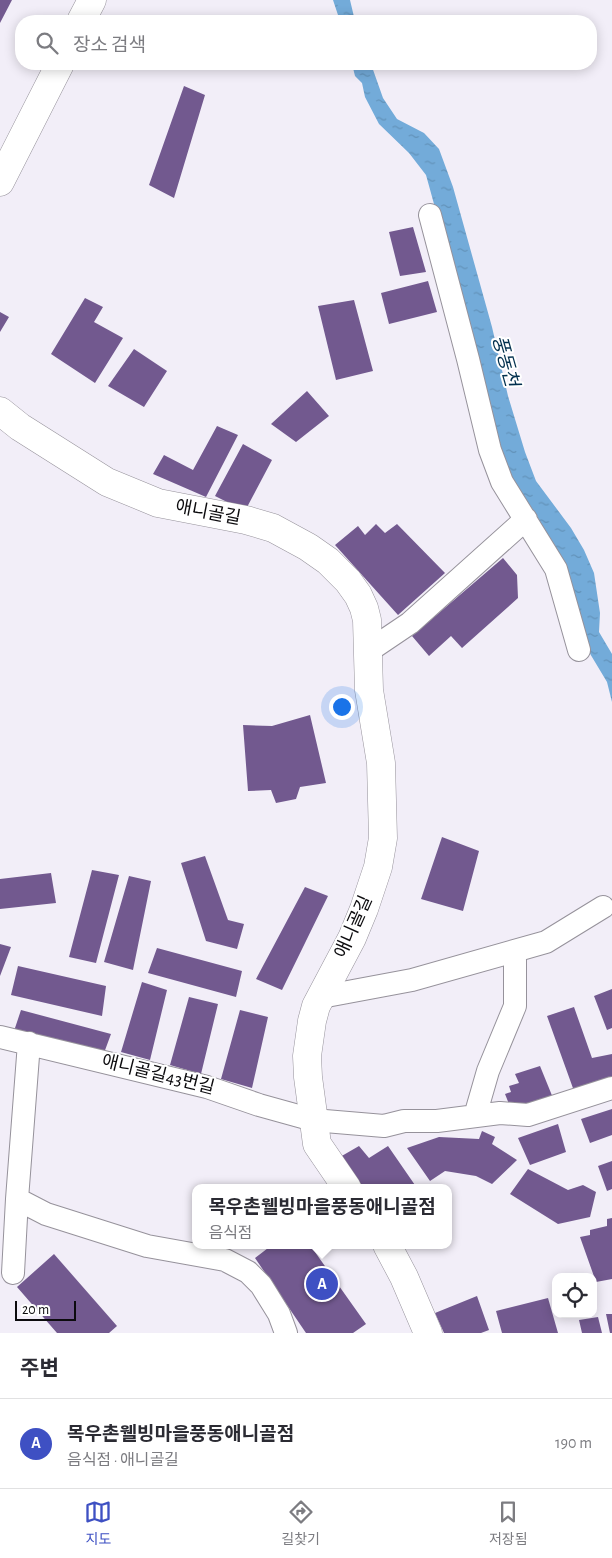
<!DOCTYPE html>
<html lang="ko">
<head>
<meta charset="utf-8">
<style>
  body { margin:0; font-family:"Alegreya Sans","Noto Sans KR",sans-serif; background:#f7f7f7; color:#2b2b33 }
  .controls { position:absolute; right:15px; bottom:15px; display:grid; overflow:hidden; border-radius:10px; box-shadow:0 2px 12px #0003 }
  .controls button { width:45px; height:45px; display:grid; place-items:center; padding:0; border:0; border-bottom:1px solid #e1e1e2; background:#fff; color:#2b2b33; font:25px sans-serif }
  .scale { position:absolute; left:15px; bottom:12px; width:61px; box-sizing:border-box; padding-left:5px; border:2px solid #0c0b0e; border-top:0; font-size:14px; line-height:18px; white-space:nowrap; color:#0c0b0e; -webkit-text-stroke:4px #fff; paint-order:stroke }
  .you { position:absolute; left:341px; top:706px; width:18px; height:18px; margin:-12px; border:4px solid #fff; border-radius:50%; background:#1a73e8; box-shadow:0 0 0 8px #1a73e833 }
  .badge { display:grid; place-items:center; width:32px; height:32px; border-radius:50%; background:#3e50c3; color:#fff; font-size:16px; font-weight:700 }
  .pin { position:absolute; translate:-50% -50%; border:2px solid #fff; box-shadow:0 1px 5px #0006 }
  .popup { position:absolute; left:192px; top:1184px; width:260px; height:65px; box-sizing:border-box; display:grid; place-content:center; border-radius:10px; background:#fff; filter:drop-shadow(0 1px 4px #0005); font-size:16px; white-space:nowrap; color:#7c7c81 }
  .popup b { font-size:19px; color:#2b2b33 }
  .popup::after { content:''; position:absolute; left:50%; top:100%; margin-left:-10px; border:10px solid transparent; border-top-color:#fff }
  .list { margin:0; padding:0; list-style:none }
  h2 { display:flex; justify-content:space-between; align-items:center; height:65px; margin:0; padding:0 20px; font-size:21px }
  h2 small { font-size:16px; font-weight:400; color:#7c7c81 }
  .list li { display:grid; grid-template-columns:32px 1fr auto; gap:15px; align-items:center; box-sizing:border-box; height:90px; padding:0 20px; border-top:1px solid #e1e1e2 }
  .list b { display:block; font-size:19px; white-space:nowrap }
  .list p { margin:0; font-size:16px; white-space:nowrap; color:#7c7c81 }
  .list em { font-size:16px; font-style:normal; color:#7c7c81 }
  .icon { flex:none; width:28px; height:28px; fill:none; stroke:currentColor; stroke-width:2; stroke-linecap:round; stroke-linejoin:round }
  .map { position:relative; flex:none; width:612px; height:1333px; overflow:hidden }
  .search { position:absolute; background:#fff; box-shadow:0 2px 12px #0003; left:15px; right:15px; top:15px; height:55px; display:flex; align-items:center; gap:12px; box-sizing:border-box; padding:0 18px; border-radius:20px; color:#7c7c81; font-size:19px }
  .sheet { height:155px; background:#fff }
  nav { display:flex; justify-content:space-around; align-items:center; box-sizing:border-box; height:70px; border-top:1px solid #e1e1e2; background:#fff; font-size:14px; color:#7c7c81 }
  nav a { display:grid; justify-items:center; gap:2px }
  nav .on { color:#3e50c3 }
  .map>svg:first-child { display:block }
</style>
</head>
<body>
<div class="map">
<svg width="612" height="1333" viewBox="0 0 612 1333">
  <defs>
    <pattern id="water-ripples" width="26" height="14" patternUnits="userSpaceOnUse" patternTransform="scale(1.25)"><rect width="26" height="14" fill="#73abd9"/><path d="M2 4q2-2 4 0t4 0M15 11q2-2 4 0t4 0" fill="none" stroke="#6292b9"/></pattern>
  </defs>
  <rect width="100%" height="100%" fill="#f2eef8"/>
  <path fill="url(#water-ripples)" d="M333 0H350L355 21H340Z
    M352 64H371L383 98 397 119 424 133 439 149 453 187 492 327 508 396 525 452 536 481 571 528 584 550 594 573 600 613 599 632 612 654V702L607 682 583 642 543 529 537 516 508 472 426 175 409 153 379 124 365 97 362 83 355 76Z"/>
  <path fill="#72598f" d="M0 0H12L0 23Z
    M184 86 205 95 174 198 149 185Z
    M413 227 426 272 400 276 389 232Z
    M428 281 437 312 389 324 381 293Z
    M85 298 103 307 94 322 123 338 95 383 51 354Z
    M354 300 373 371 336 380 318 306Z
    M0 312 9 317 0 332Z
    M134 349 167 371 144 407 108 386Z
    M307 391 329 416 296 442 271 424Z
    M217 426 238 435 206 497 153 474 164 455 193 470Z
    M243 444 272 460 245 511 215 496Z
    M376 524 385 533 397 524 445 573 398 615 335 545 358 526 365 535Z
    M503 558 517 575 518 598 462 648 451 636 429 656 412 636Z
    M310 715 326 783 300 787 296 799 276 803 271 790 248 791 243 725 272 726Z
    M442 837 479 851 463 911 421 899Z
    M205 856 228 920 244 924 237 949 206 941 181 863Z
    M92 870 119 875 96 963 69 957Z
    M51 873 56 903 0 909V879Z
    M129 876 151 881 133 970 104 962Z
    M305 887 328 896 282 990 256 979Z
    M0 944 11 947 0 976Z
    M157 948 242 971 236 997 148 973Z
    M18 966 106 986 102 1016 11 995Z
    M142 982 167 990 150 1060 121 1052Z
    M612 989V1028L607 1030 594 996Z
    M189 997 218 1004 201 1074 170 1065Z
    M574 1007 592 1058 612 1054V1080L574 1091 547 1016Z
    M21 1010 111 1034 104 1053 14 1031Z
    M240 1010 268 1017 252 1088 221 1079Z
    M540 1066 553 1098 511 1109 505 1094 511 1092 509 1086 519 1083 515 1074Z
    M612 1109V1135L590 1143 581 1119Z
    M558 1124 566 1152 530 1165 518 1138Z
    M482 1131 495 1137 492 1144 517 1160 492 1184 476 1176 445 1171 430 1181 407 1148 439 1137 479 1139Z
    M359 1146 369 1158 388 1146 417 1188H364L340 1157Z
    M612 1161V1189L607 1191 598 1166Z
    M528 1169 568 1190 583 1185 596 1192 590 1217 558 1224 510 1194Z
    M612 1218V1279L596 1282 580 1237 590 1235V1230L607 1226V1219Z
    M272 1245H310L366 1324 353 1333H306L255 1258Z
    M54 1254 117 1326 109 1333H57L17 1287Z
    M477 1296 489 1330 481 1333H444L435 1313Z
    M548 1298 558 1333H502L496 1311Z
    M606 1314H612V1333H610Z
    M598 1317 602 1333H582L579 1320Z"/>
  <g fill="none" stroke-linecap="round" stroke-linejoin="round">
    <defs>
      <path id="street" d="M430 215 468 359 490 450 502 482 556 569 579 650
        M367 652 410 623 526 519
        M321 997 412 980 546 942 603 907
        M0 1037 207 1087 259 1105 313 1120 384 1126 404 1121H437L500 1113 528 1115 612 1088
        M475 1116 488 1071 515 1006V951
        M17 1199 46 1214 147 1246 225 1260 248 1272 261 1285 279 1314 286 1333
        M13 1273 17 1199 29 1043"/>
      <path id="secondary" d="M81 21 92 0
        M0 182 60 64
        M0 411 20 427 107 482 158 503 246 520 273 528 308 547 328 561 348 581 358 595 364 608 367 620 369 690 381 763 383 838 378 867 364 909 352 938 316 1006 312 1021 307 1056 308 1077 317 1144 347 1188
        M387 1245 404 1277 428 1333"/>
    </defs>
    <use href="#street" stroke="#96929b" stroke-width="24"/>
    <use href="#secondary" stroke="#96929b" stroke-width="29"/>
    <use href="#street" stroke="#fff" stroke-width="22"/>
    <use href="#secondary" stroke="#fff" stroke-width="28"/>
  </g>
  <g text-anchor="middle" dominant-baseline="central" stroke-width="4" stroke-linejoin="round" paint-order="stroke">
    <g font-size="18" fill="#0c0b0e" stroke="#fff">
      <text transform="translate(208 513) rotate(11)">애니골길</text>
      <text transform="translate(354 927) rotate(-66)">애니골길</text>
      <text transform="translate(158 1075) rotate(14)">애니골길43번길</text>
    </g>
    <g font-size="19" font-style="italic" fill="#02304e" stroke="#fff">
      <text transform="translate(505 361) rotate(74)">풍동천</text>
    </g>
  </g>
</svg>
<div class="controls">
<button><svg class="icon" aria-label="locate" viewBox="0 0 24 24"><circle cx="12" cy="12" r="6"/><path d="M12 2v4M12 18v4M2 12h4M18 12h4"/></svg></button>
</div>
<div class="scale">20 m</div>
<div class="you"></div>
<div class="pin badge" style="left:322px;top:1284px">A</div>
<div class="popup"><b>목우촌웰빙마을풍동애니골점</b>음식점</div>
<div class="search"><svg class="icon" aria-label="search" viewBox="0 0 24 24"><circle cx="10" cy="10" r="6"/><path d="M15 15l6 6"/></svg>장소 검색</div>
</div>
<section class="sheet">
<h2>주변<small></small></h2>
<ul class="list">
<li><span class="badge">A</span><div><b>목우촌웰빙마을풍동애니골점</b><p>음식점 · 애니골길</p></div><em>190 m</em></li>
</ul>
</section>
<nav>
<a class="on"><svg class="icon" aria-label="map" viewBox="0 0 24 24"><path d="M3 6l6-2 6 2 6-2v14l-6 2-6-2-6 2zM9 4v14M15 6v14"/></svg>지도</a>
<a><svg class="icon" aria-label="directions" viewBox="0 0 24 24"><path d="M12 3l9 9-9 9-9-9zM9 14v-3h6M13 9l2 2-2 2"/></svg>길찾기</a>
<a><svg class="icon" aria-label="saved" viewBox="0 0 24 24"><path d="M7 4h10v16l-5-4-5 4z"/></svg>저장됨</a>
</nav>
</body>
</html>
